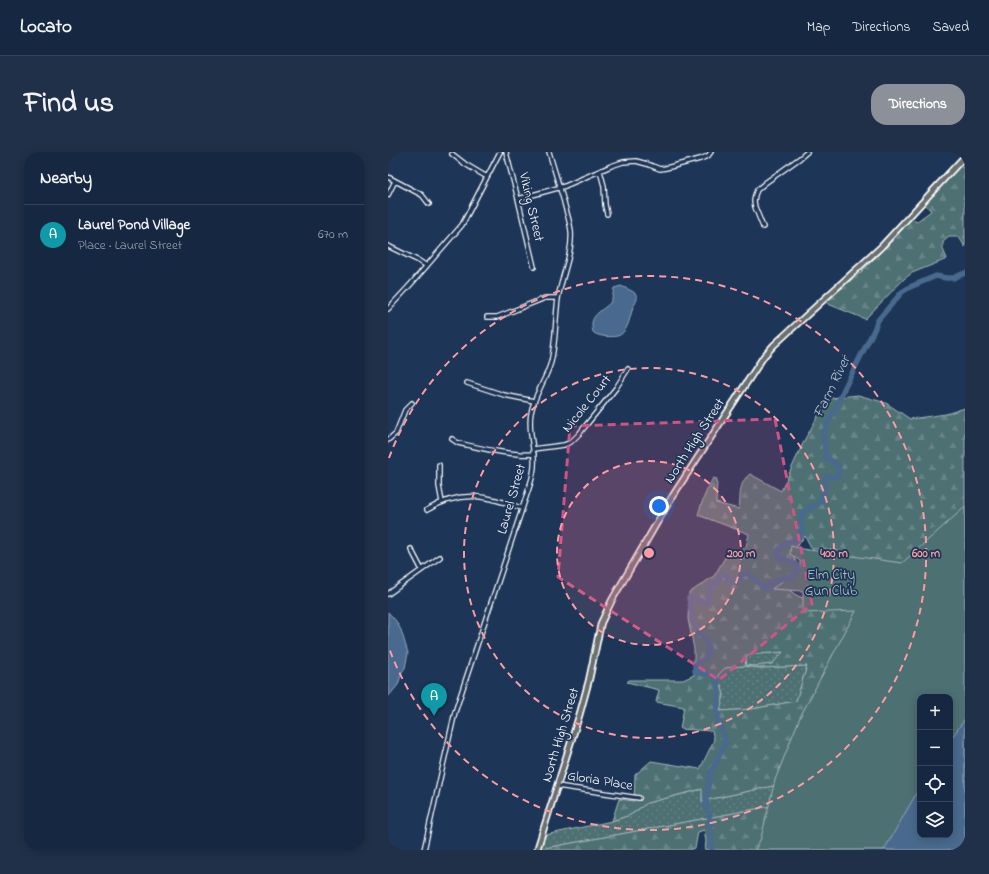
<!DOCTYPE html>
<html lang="en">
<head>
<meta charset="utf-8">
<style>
  body { margin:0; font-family:"Indie Flower",sans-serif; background:#1f3048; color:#f1f3f6 }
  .controls { position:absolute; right:12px; bottom:12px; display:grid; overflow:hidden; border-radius:8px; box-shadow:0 2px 10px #0003 }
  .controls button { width:36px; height:36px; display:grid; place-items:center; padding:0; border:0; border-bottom:1px solid #35445a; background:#162841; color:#f1f3f6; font:20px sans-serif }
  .you { position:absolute; left:271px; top:354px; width:14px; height:14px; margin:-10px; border:3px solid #fff; border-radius:50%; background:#1a73e8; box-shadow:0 0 0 6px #1a73e833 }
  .badge { display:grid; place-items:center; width:26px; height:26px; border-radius:50%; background:#8c9099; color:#fff; font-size:13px; font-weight:700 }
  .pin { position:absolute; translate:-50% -33px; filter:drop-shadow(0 1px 2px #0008) }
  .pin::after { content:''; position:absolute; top:21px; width:14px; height:12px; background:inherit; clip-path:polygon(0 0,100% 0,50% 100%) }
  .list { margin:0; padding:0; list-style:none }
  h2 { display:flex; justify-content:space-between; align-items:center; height:52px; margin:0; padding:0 16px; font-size:17px }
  h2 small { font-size:13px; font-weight:400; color:#9ea6b1 }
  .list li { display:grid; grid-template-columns:26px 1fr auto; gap:12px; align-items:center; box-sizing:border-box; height:60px; padding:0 16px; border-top:1px solid #35445a }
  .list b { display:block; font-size:15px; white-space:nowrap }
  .list p { margin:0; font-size:13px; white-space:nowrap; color:#9ea6b1 }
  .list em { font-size:13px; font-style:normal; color:#9ea6b1 }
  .icon { flex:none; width:22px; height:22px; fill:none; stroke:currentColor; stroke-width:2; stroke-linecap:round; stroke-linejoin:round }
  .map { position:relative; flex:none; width:577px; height:698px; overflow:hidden; border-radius:16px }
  header { display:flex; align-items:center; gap:24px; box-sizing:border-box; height:56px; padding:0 20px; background:#162841; border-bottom:1px solid #35445a }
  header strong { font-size:19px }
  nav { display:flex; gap:22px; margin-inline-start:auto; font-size:14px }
  .intro { display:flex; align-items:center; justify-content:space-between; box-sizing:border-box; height:96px; padding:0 24px }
  h1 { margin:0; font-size:28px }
  .button { padding:10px 18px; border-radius:16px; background:#8c9099; color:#fff; font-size:14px; font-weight:700 }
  main { display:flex; gap:24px; padding:0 24px }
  aside { flex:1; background:#162841; border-radius:16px; box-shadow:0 2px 10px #0003 }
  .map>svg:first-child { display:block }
</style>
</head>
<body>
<header>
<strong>Locato</strong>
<nav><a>Map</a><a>Directions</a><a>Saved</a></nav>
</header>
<div class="intro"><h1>Find us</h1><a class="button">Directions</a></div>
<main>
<aside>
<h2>Nearby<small></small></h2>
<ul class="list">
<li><span class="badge" style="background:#0f9aa8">A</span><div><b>Laurel Pond Village</b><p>Place · Laurel Street</p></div><em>670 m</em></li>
</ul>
</aside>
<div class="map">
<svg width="577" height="698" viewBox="0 0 577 698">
  <defs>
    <pattern id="grass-dots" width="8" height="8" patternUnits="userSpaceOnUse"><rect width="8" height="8" fill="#4d7072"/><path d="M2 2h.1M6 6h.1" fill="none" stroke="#688587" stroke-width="1.8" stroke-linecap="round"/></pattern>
    <pattern id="forest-firs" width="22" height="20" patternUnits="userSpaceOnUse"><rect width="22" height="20" fill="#4d7072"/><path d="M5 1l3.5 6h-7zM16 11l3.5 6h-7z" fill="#688587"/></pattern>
  </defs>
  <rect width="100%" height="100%" fill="#1d3557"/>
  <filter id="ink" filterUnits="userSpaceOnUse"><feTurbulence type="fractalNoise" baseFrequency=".025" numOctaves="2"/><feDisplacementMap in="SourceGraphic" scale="8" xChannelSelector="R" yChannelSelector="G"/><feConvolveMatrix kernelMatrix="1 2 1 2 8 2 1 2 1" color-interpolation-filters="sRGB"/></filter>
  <g filter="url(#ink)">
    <path fill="url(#grass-dots)" stroke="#a6b8b8" d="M395 500 384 512 369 514 357 513 359 503Z
      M354 514 372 516 419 514 408 549 364 557 332 559 336 543 330 523 337 516Z
      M470 616V638L152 697 157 683 224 669 242 663 259 651 315 637 314 649Z"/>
    <path fill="url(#forest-firs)" stroke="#a6b8b8" fill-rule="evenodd" d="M571 14 577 16V95L571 85H561L555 90V97L559 107 524 121 516 127 477 167 440 152 438 149 473 120 498 95 524 66 528 70 543 59 537 52Z
      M470 243 498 251 522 267 558 262 577 256V418L562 545H532V635L470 616 314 649V637L259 651 242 663 224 669 231 647 246 649 247 623 263 609 312 617 326 588 324 579 292 577 296 555 268 550 271 538 239 530 241 528H295L306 523V497L300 467 301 441 326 424 338 404 358 395 361 382 310 363C314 349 318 339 325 326L329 327 328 351 351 357C353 343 350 331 362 322L393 339 417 287 430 264 435 250 443 246ZM417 384 424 397C435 397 445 396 454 401L451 410 426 451 408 443 397 435 410 422 413 415 408 410 404 401ZM395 500 384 512C375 513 366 515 357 513L359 503ZM354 514 372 516 419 514 408 549 364 557 332 559 336 543 330 523 337 516Z
      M470 638 496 698H317L318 689 316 678 310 680 307 696 302 698H152V697Z"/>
    <path fill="#4d7072" stroke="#a6b8b8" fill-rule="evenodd" d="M577 355V698H367L373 686 387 628 412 565 468 459 415 461V439L384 437 412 416V409L402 402 403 394 414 397 514 411ZM532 545H562V683H532Z"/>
    <path fill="#486a8e" stroke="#91a6bb" d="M233 134C237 136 247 139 249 144 250 147 247 152 245 155 242 164 241 177 232 183 227 186 209 185 205 180 204 178 204 174 204 171 205 162 216 157 222 151 225 146 225 141 226 136Z
      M0 460 8 469 13 478 20 501 17 516 14 520 10 533 0 545Z
      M577 567V698H496L532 635V683H562V588Z"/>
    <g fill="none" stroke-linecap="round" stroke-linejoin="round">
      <path stroke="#486a8e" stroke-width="5.5" d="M324 698 322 667 318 652V646L322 622 333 600 337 591 336 585 329 563V556L331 549 330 528C321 518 315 525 307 519V513L319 505 320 501V493L306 474 301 446 303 445 316 450H320C322 441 320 435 330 430L332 424 334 422 338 423 341 427 345 430 351 429 354 423 359 421C366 425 369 432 376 436 382 433 385 431 390 428 399 423 408 429 410 415 405 408 396 409 390 404 389 391 406 390 414 383 415 378 413 374 413 370 413 353 428 356 434 348 435 345 436 331 438 325L441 324 449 325 451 319 450 314 438 305 435 285 438 274 446 260 456 237 486 178 490 168 514 140 522 135 548 124 558 126H565L577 121"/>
      <defs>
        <path id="minor" d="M118 0 130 47 146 115
          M64 2 77 12 99 25
          M212 19 216 34 217 53 219 62
          M0 25 34 43 41 52
          M0 43 7 29
          M130 47 177 34 223 14 235 10 248 9 259 12 272 17 278 16 312 7 320 4 323 0
          M375 75 367 55 366 49 367 43 369 38 377 31 412 6 419 0
          M0 94 31 109 39 114
          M0 157 23 132 74 73 112 0
          M99 165H109L117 162 157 146H170
          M79 231 116 243 146 249
          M64 287 70 291C92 296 124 304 146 302
          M0 288 8 281 17 258 24 251
          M145 297 176 293 183 290 191 282 228 236 240 217
          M51 313V334L54 350
          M39 358C57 347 78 342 99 346 111 348 123 353 134 356
          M23 397 34 418
          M0 442 52 405
          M169 634 251 646
          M36 698 67 560 142 333C145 324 147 316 146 306 145 291 140 276 143 261 146 243 158 228 163 210 168 190 167 168 170 147 173 125 185 102 183 79 182 69 178 59 176 50 171 33 166 17 161 0"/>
        <path id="major" d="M149 698 192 561 201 528 213 471 224 448 284 345 376 204 386 193 493 95 577 4"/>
      </defs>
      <use href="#minor" stroke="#fff" stroke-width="6"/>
      <use href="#major" stroke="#fff" stroke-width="8"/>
      <use href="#minor" stroke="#1d3557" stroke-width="3.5"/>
      <use href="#major" stroke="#6b706d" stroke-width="4.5"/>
    </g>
  </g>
  <path fill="#d15284" fill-opacity="0.2" stroke="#d15284" stroke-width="3" stroke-dasharray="8 5" stroke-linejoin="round" d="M387 267 424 452 331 528 170 425 182 274Z"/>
  <circle cx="261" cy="401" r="92" fill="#ff9aa2" fill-opacity=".12"/>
  <g fill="none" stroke="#ff9aa2" stroke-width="2" stroke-dasharray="7 5">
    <circle cx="261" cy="401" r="92"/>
    <circle cx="261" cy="401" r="185"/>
    <path d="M1 306A277 277 0 1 1 1 496"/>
  </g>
  <g text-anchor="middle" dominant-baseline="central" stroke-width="3.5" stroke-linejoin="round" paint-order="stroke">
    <g font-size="14" fill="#fff" stroke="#1d3557">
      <text transform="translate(143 55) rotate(77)">Viking Street</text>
      <text transform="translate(199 252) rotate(-51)">Nicole Court</text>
      <text transform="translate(307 289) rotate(-57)">North High Street</text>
      <text transform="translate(124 347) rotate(-74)">Laurel Street</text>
      <text transform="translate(173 583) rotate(-73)">North High Street</text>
      <text transform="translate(212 629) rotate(9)">Gloria Place</text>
    </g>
    <g font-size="14" fill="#b8c6c7" stroke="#1d3557">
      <text x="443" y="423">Elm City<tspan x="443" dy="16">Gun Club</tspan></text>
    </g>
    <g font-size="15" font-style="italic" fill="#b6c3d2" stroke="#1d3557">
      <text transform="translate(444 235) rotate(-64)">Farm River</text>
    </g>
  </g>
  <circle cx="261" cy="401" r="6" fill="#ff9aa2" stroke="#1d3557" stroke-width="2"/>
  <g font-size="12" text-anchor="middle" font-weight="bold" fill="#ff9aa2" stroke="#1d3557" stroke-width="3.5" stroke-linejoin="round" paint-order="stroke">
    <text x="353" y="405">200 m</text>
    <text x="446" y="405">400 m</text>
    <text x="538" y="405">600 m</text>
  </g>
</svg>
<div class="controls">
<button>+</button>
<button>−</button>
<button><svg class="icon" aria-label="locate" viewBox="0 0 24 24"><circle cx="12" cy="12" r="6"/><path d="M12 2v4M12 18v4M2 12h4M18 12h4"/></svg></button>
<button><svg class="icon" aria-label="layers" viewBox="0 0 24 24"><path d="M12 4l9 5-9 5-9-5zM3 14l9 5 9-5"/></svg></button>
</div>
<div class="you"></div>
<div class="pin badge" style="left:46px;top:564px;background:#0f9aa8">A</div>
</div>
</main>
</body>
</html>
